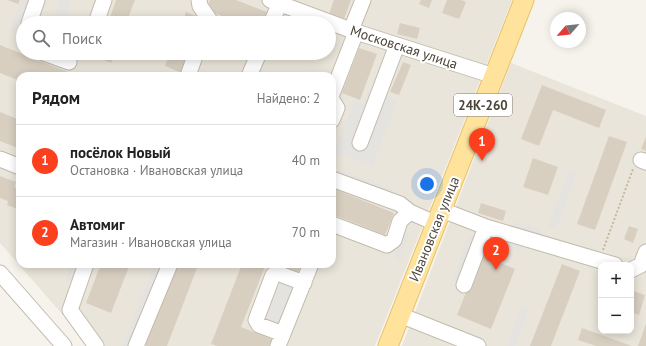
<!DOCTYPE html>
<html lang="ru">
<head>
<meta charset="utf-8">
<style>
  body { margin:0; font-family:"PT Sans",sans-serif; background:#f2f2f2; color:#222 }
  .controls { position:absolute; right:12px; bottom:12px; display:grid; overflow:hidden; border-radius:8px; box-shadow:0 2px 10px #0003 }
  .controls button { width:36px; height:36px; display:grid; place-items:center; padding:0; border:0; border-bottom:1px solid #e0e0e0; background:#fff; color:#222; font:20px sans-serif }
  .compass { position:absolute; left:550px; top:12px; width:36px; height:36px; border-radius:50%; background:#fff; box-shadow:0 2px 10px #0003; rotate:242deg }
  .you { position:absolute; left:427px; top:184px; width:14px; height:14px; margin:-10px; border:3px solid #fff; border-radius:50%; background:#1a73e8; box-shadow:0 0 0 6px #1a73e833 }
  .badge { display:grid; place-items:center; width:26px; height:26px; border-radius:50%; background:#fc3f1d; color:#fff; font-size:13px; font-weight:700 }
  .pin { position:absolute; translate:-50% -33px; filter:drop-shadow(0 1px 2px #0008) }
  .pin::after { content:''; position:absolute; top:21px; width:14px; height:12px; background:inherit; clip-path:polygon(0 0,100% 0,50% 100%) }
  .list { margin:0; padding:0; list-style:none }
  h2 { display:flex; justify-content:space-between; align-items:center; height:52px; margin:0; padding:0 16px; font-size:17px }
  h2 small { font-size:13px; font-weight:400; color:#767676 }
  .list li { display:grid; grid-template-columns:26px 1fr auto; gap:12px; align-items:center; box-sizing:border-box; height:72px; padding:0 16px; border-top:1px solid #e0e0e0 }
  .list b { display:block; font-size:15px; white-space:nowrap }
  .list p { margin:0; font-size:13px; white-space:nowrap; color:#767676 }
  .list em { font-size:13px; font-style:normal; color:#767676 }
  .icon { flex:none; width:22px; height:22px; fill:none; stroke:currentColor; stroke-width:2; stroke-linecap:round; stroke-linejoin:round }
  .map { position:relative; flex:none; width:646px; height:346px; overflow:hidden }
  .search { position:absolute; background:#fff; box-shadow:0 2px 10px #0003; left:16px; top:16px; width:320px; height:44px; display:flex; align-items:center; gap:10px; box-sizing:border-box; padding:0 14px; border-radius:22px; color:#767676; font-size:15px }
  .panel { position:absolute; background:#fff; box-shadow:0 2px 10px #0003; left:16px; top:72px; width:320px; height:196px; border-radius:12px }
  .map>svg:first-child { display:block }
</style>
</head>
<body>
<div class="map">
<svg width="646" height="346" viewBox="0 0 646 346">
  <rect width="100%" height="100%" fill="#f6f3ec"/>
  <path fill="#eae5da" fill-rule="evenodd" d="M0 0H512L375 346H90L0 243ZM23 23H329V53H23ZM20 76H332V264H20Z
    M511 63 646 116V346H402ZM601 265H631V331H601Z"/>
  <path fill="#e5e3e0" d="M21 0H29L16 35 10 32Z
    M60 0H72L64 23H52Z
    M368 90 397 101 373 166 334 152 354 100 363 104Z
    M340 170 398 192 396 199 337 177Z
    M569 170 577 174 556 229 548 226Z
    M516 221 542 230 539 237 513 228Z
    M403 232 409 234 400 261 393 258Z
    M469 235 477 238 460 283 452 281Z
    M497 236 523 245 521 251 495 243Z
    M71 264H79L72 282 65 280Z
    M154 264H163L132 346H123Z
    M280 279 296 286 280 326 265 320Z
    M521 307 529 310 515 346H507Z"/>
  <path fill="#d8cfc1" d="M7 0H20L18 4Z
    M116 0H135L126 23H108Z
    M210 0H236L267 12 263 23H241L206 10Z
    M334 0H351L344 19 329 14Z
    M421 0H432L429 8 419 4Z
    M447 0H461L466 2 459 19 442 13Z
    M186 12 204 19 202 23H182Z
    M400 23 420 28 417 39 397 34Z
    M0 45 78 76H20V81L0 73Z
    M359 48 377 54 360 100 342 93Z
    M96 53H115L111 63 95 57Z
    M170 53H190L182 73 165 66Z
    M403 62 411 65 399 95 390 92Z
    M542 85 606 110 599 128 553 110 539 146 521 139Z
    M0 112 20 120V149L0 141Z
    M609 136 627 142 595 230 577 224Z
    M646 137V151L641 149Z
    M533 158 558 167 548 195 523 187Z
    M0 176 16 182 14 187 20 189V210L7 205 8 201 0 198Z
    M332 188 394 213 385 235 332 214Z
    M481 203 506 211 503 221 478 213Z
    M629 226 638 229 633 243 624 239Z
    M481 255 515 269 491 329 457 315Z
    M101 264H130L111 313 86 303Z
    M177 264H188L197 268 167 346H147L145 345Z
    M242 264H266L241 327 272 339 269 346H217L211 344Z
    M278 264H301L298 272Z
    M562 264 580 271 551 346H530Z
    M631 290 645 295 639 315 631 312Z
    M646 324V346H638Z
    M582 328 632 346H596L578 340Z"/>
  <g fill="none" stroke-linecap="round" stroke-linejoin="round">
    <defs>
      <path id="minor" d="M199 0 200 6 209 19
        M270 0 356 32 494 76
        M29 23 37 0
        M96 23 104 0
        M271 23 280 3
        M351 30 363 0
        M44 53 69 62
        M188 76 196 53
        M249 76 259 53
        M332 94 356 32
        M332 100 337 108 332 120
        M360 143 397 45
        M0 159 20 167
        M641 160 646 162
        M332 179 400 204 410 212
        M442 210 486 227 615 265
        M332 224 387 245 394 240 400 221 410 212 437 224
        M86 264 70 310 96 346
        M631 270 641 265 646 252
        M0 273 64 346
        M464 285 486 227
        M400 315 478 346
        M283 334 259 325 256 320 273 275 277 273 304 283
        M136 346 170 264
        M278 346 311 264"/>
      <path id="major" d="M388 346 524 0"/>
    </defs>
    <use href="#minor" stroke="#c2bbae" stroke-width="17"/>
    <use href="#major" stroke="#e6c16a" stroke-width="21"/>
    <path stroke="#c4b79f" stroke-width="2" stroke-dasharray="2 2" stroke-linecap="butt" d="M603 250 633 169"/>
    <use href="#minor" stroke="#fff" stroke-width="15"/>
    <use href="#major" stroke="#ffe39c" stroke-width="19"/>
  </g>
  <g text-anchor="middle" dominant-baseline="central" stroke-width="4" stroke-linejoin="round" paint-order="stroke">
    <rect fill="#fff" stroke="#817c74" stroke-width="1" x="454" y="94" width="58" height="22" rx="3"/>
    <g font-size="13" font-weight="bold" fill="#4b4439">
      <text x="483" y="105">24К-260</text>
    </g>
    <g font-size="14" fill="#4b4439" stroke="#fff">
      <text transform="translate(404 47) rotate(18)">Московская улица</text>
      <text transform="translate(434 229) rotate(-68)">Ивановская улица</text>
    </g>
  </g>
</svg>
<div class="controls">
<button>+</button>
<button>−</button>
</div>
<svg class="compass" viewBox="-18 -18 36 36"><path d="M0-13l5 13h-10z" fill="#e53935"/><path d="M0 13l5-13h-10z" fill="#767676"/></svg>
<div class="you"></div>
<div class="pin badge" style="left:482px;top:161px">1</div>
<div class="pin badge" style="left:496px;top:270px">2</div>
<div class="search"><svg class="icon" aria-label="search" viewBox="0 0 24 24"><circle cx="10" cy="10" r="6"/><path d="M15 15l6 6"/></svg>Поиск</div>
<section class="panel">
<h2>Рядом<small>Найдено: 2</small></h2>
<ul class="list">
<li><span class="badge">1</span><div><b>посёлок Новый</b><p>Остановка · Ивановская улица</p></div><em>40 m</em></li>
<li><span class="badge">2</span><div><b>Автомиг</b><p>Магазин · Ивановская улица</p></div><em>70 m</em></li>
</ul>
</section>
</div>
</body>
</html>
